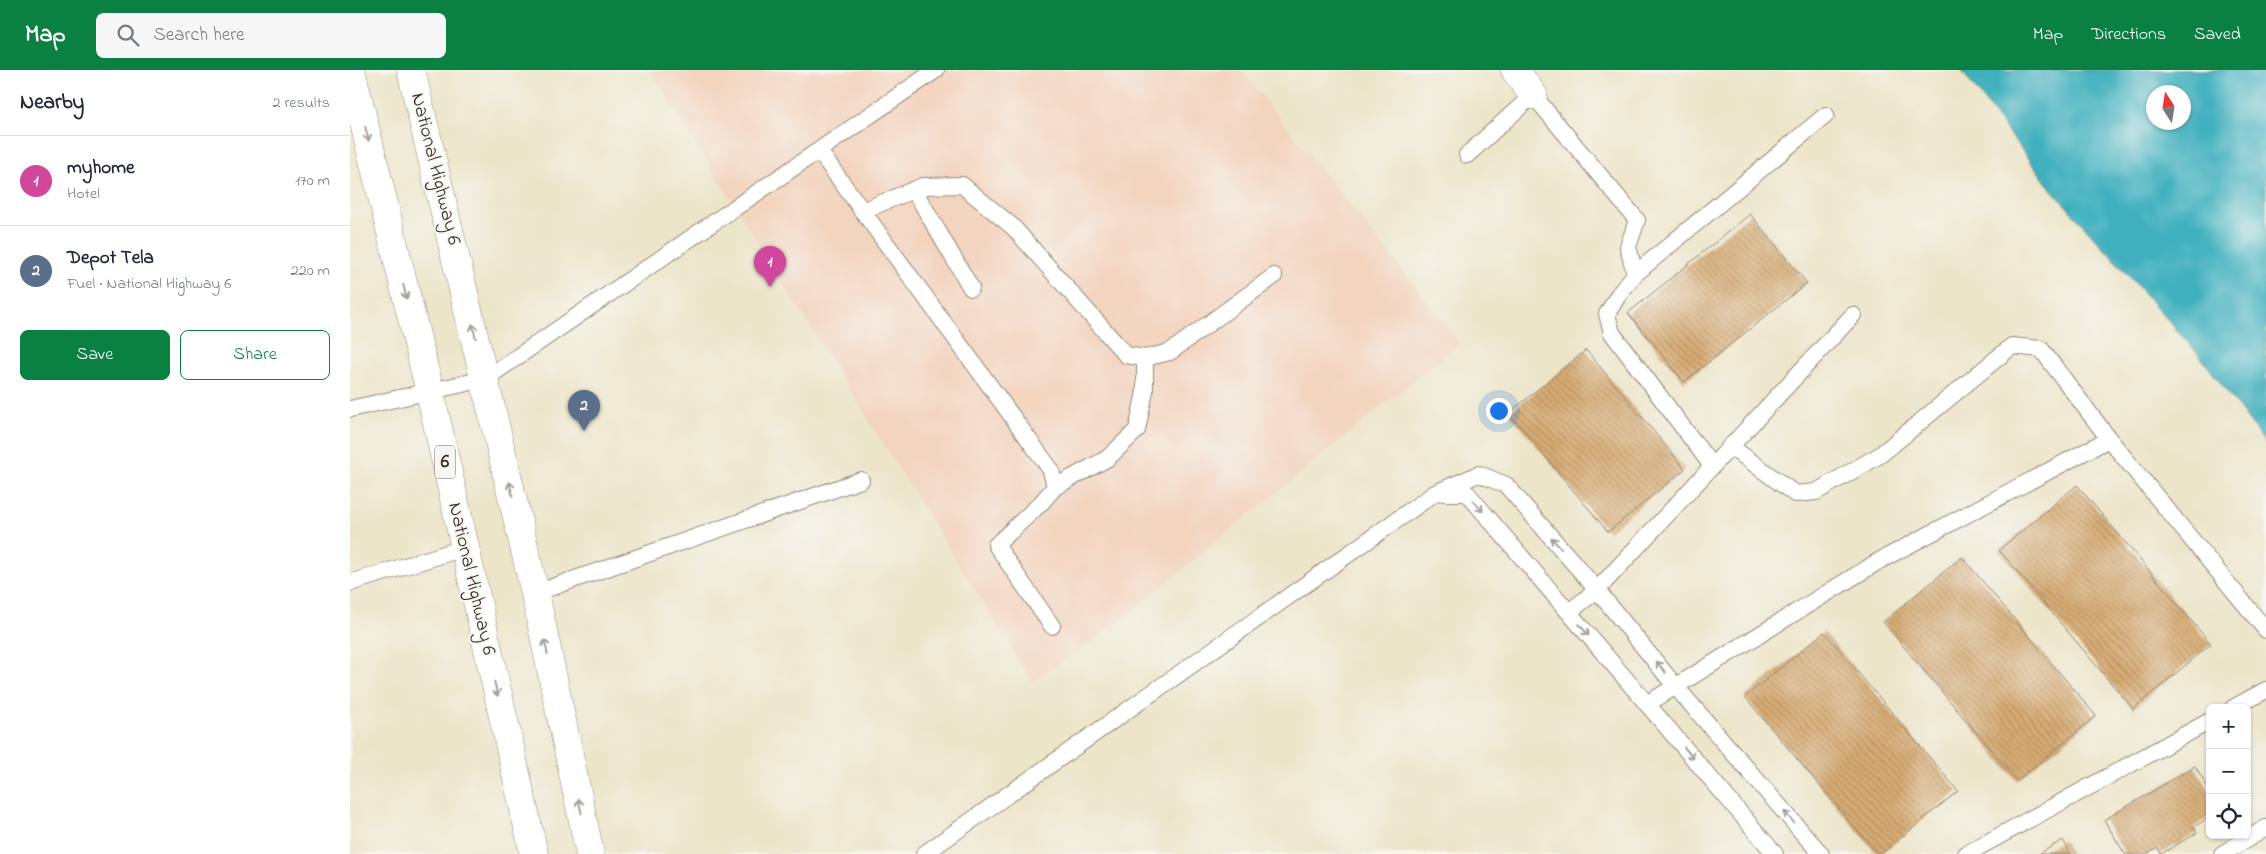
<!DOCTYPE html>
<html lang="en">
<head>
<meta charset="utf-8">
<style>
  body { margin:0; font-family:"Indie Flower",sans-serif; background:#f6f6f7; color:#1f2937 }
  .controls { position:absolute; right:15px; bottom:15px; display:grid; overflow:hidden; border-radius:8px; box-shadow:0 1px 4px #0004 }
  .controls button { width:45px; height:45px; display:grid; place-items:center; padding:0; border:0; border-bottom:1px solid #e0e1e3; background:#fff; color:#1f2937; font:25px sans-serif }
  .compass { position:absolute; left:1796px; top:15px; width:45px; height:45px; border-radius:50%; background:#fff; box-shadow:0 1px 4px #0004; rotate:348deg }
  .you { position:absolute; left:1148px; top:340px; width:18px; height:18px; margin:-12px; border:4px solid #fff; border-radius:50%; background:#1a73e8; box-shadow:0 0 0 8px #1a73e833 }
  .badge { display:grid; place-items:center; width:32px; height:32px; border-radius:50%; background:#0b8043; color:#fff; font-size:16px; font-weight:700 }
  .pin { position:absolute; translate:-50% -41px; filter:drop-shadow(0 1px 2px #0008) }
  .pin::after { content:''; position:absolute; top:26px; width:18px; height:15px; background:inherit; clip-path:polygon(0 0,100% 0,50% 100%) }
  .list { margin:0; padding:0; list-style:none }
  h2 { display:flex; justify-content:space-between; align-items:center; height:65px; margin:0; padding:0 20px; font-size:21px }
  h2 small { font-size:16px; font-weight:400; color:#747a83 }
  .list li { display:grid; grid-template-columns:32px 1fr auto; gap:15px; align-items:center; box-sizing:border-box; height:90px; padding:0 20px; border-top:1px solid #e0e1e3 }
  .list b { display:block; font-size:19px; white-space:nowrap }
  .list p { margin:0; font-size:16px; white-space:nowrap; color:#747a83 }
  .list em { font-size:16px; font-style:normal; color:#747a83 }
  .actions { display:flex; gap:10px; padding:15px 20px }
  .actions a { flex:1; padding:11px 0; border:1px solid #0b8043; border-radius:8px; text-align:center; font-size:18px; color:#0b8043 }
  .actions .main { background:#0b8043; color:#fff }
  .icon { flex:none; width:28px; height:28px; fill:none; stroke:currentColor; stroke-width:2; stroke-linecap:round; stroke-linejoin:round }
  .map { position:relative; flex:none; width:1916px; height:784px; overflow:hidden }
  header { display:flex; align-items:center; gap:30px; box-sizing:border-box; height:70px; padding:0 25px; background:#0b8043; color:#fff }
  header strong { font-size:24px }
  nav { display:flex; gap:28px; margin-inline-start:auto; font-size:18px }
  .search { width:350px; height:45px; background:#f6f6f7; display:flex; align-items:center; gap:12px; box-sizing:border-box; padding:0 18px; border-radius:8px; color:#747a83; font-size:19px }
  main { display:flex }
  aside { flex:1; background:#fff }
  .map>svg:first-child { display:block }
</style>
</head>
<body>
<header>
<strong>Map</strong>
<div class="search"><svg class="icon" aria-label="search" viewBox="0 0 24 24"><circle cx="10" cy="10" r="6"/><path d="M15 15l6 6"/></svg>Search here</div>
<nav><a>Map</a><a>Directions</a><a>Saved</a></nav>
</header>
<main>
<aside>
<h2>Nearby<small>2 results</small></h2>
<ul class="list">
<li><span class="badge" style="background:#d1479c">1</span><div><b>myhome</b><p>Hotel</p></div><em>170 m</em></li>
<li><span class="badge" style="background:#5c6f8a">2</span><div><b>Depot Tela</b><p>Fuel · National Highway 6</p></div><em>220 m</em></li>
</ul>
<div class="actions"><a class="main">Save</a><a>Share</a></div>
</aside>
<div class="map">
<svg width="1916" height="784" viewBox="0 0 1916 784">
  <defs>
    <pattern id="building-back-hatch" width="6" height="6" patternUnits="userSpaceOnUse" patternTransform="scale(1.25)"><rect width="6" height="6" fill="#d7ac74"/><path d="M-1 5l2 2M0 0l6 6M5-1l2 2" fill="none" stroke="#b08c5f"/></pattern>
  </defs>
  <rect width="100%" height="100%" fill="#f6f6f2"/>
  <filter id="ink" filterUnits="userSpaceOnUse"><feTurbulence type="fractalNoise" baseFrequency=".02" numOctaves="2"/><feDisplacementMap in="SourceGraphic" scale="10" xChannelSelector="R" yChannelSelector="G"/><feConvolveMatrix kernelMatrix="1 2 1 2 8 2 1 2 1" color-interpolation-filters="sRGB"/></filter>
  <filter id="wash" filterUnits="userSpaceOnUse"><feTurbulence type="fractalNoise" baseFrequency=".0096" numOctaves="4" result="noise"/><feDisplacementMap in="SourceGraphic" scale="20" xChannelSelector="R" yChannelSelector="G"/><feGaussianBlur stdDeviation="1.12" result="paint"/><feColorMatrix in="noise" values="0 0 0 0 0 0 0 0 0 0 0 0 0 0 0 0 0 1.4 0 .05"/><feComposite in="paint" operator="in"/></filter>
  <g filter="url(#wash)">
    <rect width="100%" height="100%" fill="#ede5ca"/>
    <path fill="#f3d4bf" d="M300 0H891L1110 272 766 554 682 612Z"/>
    <path fill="#41b0be" stroke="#3e6d6e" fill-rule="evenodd" d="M1611 0H1916V374L1850 286 1702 120ZM1804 22H1834V52H1804Z"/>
    <g id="blocks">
      <path fill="url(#building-back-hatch)" d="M1400 144 1457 213 1334 312 1278 243Z
        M1236 280 1335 399 1258 462 1159 343Z
        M1727 415 1861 574 1783 639 1649 480Z
        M1612 487 1746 646 1667 711 1533 552Z
        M1474 562 1608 721 1531 784H1527L1395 627Z
        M1845 696 1860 721V747L1844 757 1847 763 1811 784 1808 778 1797 784H1775L1754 750Z
        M1713 770 1721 784H1689Z"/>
    </g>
  </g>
  <g filter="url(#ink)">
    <use href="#blocks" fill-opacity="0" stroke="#948874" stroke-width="1"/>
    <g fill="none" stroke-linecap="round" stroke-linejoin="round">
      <defs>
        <path id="service" d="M469 81 701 400 705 417 691 433 646 475 702 556
          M1117 85 1183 25 1287 150 1278 177 1285 204
          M564 120 621 218
          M512 141 573 116 612 115 663 157 776 285 795 288 820 282 924 206
          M0 339 135 309 586 0
          M1380 376 1445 424 1466 422 1530 385 1662 276 1691 279 1759 369
          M1362 396 1262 263 1257 244 1269 224 1285 204 1476 45
          M705 417 758 388 787 360 795 321V288
          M1093 423H1117L1425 784
          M0 513 114 478
          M185 523 511 410
          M1219 542 1247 520 1503 245
          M1297 634 1529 491 1759 369 1916 560
          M1883 638 1916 620
          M574 784 1085 423 1129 404 1156 415 1247 520 1326 617 1471 784
          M1616 784 1860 651
          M1872 784 1916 758"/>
        <path id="minor" d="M1165 0 1183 25"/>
        <path id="trunk" d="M1 0 80 322 184 784
          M61 0 185 523 240 784"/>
      </defs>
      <use href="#service" stroke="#948874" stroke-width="18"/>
      <use href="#minor" stroke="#948874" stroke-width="29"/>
      <use href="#trunk" stroke="#948874" stroke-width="29"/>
      <use href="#service" stroke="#fff" stroke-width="16"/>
      <use href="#minor" stroke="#fff" stroke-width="28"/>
      <use href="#trunk" stroke="#fff" stroke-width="28"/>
    </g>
    <defs><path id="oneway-shaft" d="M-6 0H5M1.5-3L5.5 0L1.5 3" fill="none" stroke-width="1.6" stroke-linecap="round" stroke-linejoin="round" transform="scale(1.25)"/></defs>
    <g stroke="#a79f9a">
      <use href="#oneway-shaft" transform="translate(17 64) rotate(76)"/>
      <use href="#oneway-shaft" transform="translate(55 222) rotate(76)"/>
      <use href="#oneway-shaft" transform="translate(124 261) rotate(-104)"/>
      <use href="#oneway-shaft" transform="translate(161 419) rotate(-103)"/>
      <use href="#oneway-shaft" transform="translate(1128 436) rotate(49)"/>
      <use href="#oneway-shaft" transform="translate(1206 473) rotate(-131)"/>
      <use href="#oneway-shaft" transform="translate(1234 560) rotate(50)"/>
      <use href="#oneway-shaft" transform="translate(196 577) rotate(-102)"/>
      <use href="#oneway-shaft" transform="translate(1311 597) rotate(-129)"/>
      <use href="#oneway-shaft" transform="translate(146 619) rotate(77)"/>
      <use href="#oneway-shaft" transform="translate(1339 683) rotate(50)"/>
      <use href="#oneway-shaft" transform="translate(230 736) rotate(-102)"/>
      <use href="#oneway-shaft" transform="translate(1439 747) rotate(-131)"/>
    </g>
  </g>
  <g text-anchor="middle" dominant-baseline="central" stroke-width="4" stroke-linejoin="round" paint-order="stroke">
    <rect fill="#f6f6f2" stroke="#73675e" stroke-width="1" x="85" y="375.5" width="20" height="33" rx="4"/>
    <g font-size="19" font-weight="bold" fill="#3b2a1e">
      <text x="95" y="392">6</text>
    </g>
    <g font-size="20" fill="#3b2a1e" stroke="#f6f6f2">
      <text transform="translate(85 99) rotate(76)">National Highway 6</text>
      <text transform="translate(121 509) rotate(77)">National Highway 6</text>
    </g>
  </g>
</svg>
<div class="controls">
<button>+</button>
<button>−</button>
<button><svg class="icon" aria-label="locate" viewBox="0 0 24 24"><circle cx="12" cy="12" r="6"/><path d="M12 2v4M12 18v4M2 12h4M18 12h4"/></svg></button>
</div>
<svg class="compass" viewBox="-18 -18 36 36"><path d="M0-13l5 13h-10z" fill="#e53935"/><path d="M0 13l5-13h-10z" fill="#747a83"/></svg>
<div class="you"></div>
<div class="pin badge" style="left:420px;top:217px;background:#d1479c">1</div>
<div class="pin badge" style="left:234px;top:361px;background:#5c6f8a">2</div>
</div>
</main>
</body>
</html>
